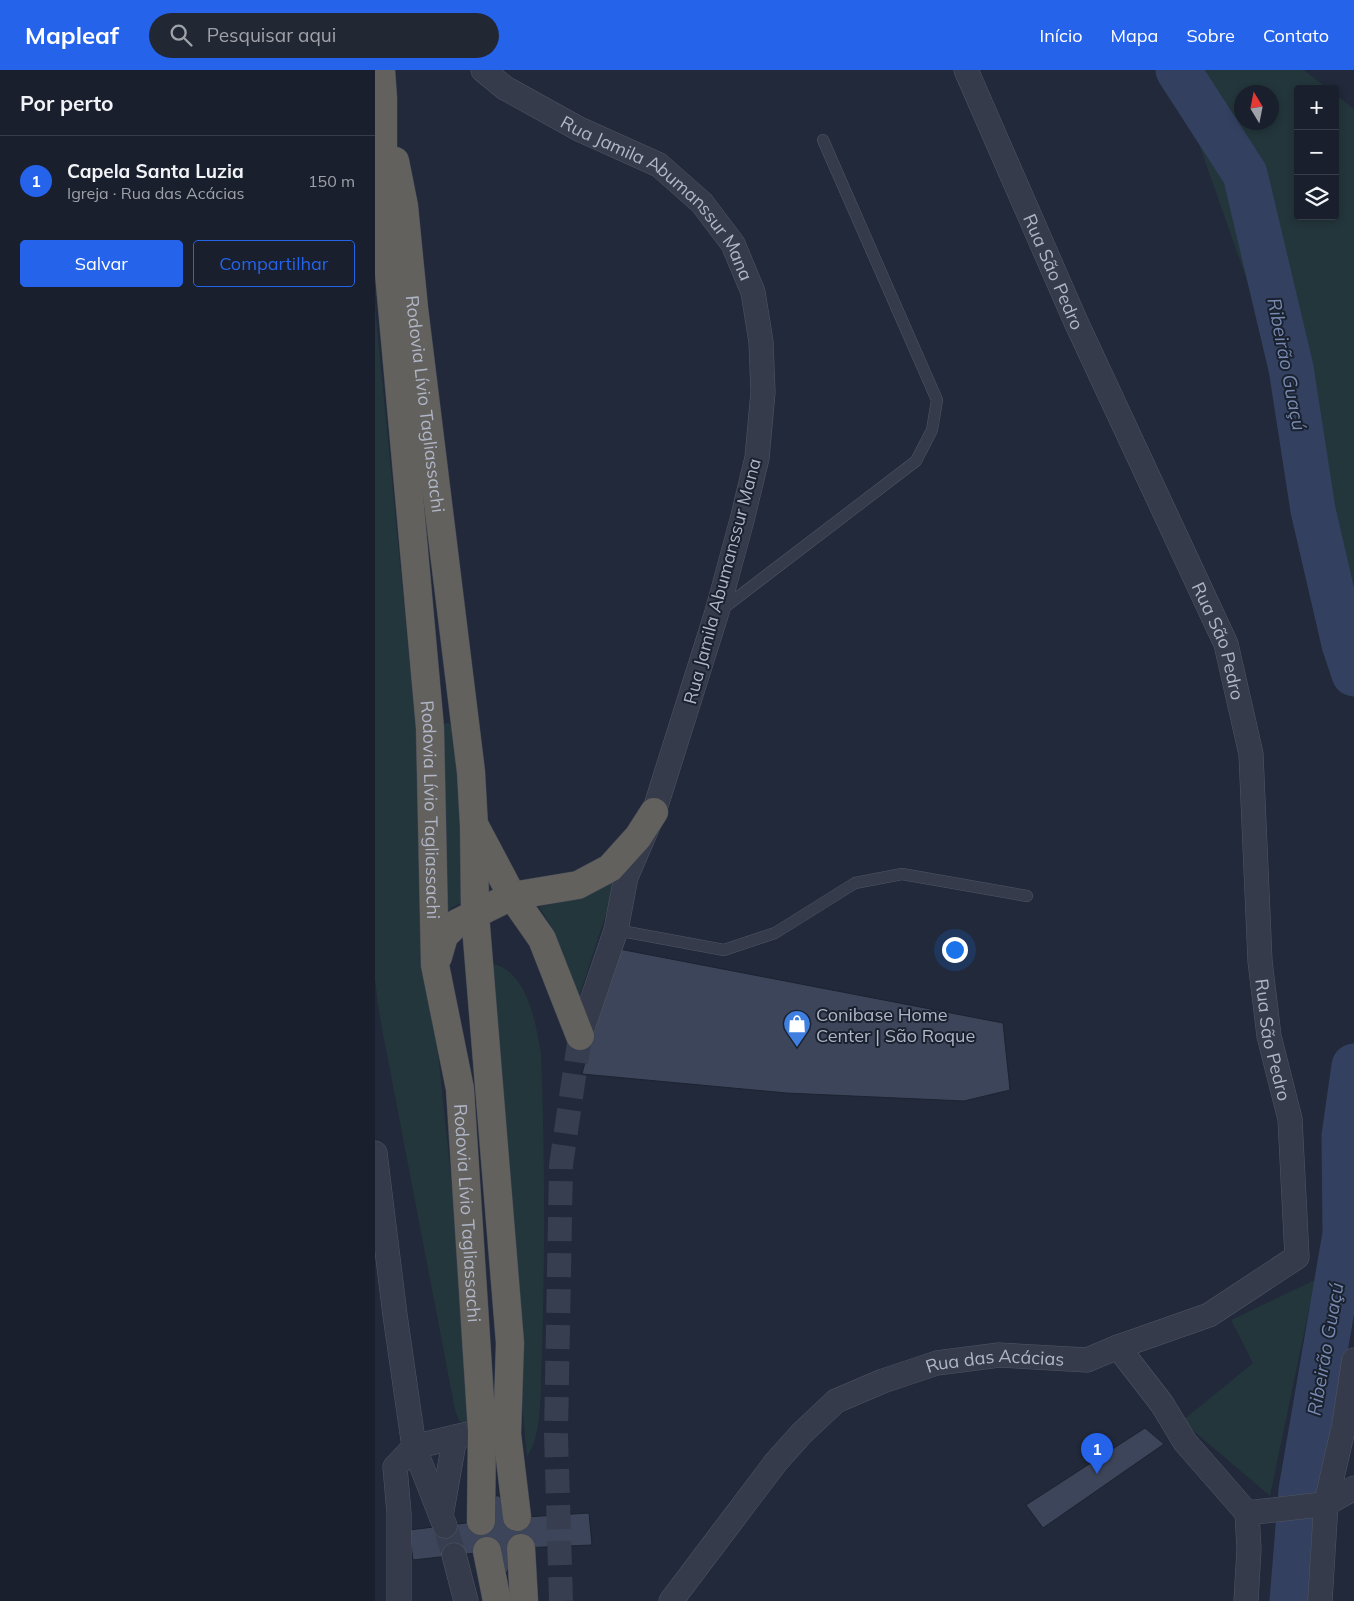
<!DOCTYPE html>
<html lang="pt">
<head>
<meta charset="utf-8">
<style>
  body { margin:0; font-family:Mulish,sans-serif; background:#222734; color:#f1f3f6 }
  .controls { position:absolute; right:15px; top:15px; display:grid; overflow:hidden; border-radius:5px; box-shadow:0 2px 8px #0003 }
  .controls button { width:45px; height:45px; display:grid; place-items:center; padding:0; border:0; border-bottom:1px solid #373d48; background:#191f2c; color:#f1f3f6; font:25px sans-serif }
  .compass { position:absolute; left:859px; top:15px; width:45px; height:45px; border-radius:50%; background:#191f2c; box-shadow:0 2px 8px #0003; rotate:350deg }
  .you { position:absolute; left:579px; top:879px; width:18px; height:18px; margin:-12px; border:4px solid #fff; border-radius:50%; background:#1a73e8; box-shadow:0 0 0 8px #1a73e833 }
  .badge { display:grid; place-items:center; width:32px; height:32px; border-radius:50%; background:#2563eb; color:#fff; font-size:16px; font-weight:700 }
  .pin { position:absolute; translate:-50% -41px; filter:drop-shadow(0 1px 2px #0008) }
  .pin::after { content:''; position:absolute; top:26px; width:18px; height:15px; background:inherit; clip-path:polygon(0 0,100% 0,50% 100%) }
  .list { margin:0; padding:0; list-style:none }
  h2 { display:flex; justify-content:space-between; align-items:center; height:65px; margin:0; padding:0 20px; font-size:21px }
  h2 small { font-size:16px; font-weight:400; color:#9fa2a9 }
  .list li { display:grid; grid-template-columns:32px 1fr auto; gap:15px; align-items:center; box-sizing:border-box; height:90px; padding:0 20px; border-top:1px solid #373d48 }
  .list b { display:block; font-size:19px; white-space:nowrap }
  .list p { margin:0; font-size:16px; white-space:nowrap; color:#9fa2a9 }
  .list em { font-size:16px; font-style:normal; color:#9fa2a9 }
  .actions { display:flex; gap:10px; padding:15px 20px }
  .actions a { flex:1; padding:11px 0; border:1px solid #2563eb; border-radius:5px; text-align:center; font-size:18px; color:#2563eb }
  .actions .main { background:#2563eb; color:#fff }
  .icon { flex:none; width:28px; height:28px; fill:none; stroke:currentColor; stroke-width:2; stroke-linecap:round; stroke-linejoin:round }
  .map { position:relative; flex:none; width:979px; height:1531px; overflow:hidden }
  header { display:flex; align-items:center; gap:30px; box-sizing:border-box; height:70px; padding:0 25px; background:#2563eb; color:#fff }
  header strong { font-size:24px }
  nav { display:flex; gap:28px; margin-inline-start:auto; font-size:18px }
  .search { width:350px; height:45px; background:#222734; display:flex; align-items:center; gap:12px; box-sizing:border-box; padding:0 18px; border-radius:28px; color:#9fa2a9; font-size:19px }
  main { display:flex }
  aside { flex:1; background:#191f2c }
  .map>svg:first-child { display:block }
</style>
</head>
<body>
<header>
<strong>Mapleaf</strong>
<div class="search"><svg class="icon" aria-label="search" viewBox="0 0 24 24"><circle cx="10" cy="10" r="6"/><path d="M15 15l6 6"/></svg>Pesquisar aqui</div>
<nav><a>Início</a><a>Mapa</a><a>Sobre</a><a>Contato</a></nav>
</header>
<main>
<aside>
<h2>Por perto<small></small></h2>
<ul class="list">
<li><span class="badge">1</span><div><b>Capela Santa Luzia</b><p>Igreja · Rua das Acácias</p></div><em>150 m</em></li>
</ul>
<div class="actions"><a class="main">Salvar</a><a>Compartilhar</a></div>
</aside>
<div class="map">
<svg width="979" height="1531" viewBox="0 0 979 1531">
  <rect width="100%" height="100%" fill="#21293a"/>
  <path fill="#23363b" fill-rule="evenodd" d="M798 0H929L953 19H923V146H960V24L979 39V515ZM866 22H896V52H866Z
    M0 236 41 658 53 889 100 1333 98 1350 91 1353 84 1351 80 1340 5 948 0 910Z
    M71 653H74L77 656 98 827 76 838 69 846 68 655Z
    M243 807 203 930C193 894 185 868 164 837 192 831 217 820 243 807Z
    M105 892C114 893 124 894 132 900 155 918 161 955 166 983 170 1083 170 1183 167 1283 165 1313 169 1362 152 1387Z
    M940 1210 895 1426 807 1351 878 1293 856 1250Z"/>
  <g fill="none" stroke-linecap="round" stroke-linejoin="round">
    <path stroke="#334060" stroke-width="45" d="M803 0 870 104 916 298 938 440 969 574 979 604
      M917 1531 926 1420 970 1164 969 1066 979 996"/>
  </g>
  <path fill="#3d455a" stroke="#1c2331" d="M239 878 628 953 635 1020 589 1031 411 1023 207 1004Z
    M770 1358 789 1374 668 1458 651 1435Z
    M122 1425 133 1433 135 1448 214 1443 217 1475 146 1478 130 1505 119 1481 38 1490 34 1460 115 1450 114 1438Z"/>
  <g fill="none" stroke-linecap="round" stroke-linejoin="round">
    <path stroke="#363e4f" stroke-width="24" stroke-dasharray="24 12" stroke-linecap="butt" d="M70 1456 79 1485
      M186 1531 181 1364 186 1095 205 966"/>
    <defs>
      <path id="service" d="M346 540 541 391 557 360 562 330 448 70
        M241 860 349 880 400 863 480 813 527 804 652 826"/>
      <g id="minor">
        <path id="s1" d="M108 0 130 18 204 59 284 95 327 133 358 174 378 222 386 272 388 322 382 388 367 450 342 542 279 742 251 807 241 860 205 966"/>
        <path id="s2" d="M591 0 701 252 851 574 876 684 885 891 894 966 915 1049 922 1187 834 1245 743 1277"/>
        <path d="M0 1083 20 1245 39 1377 70 1456"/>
        <path d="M39 1377 93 1364"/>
        <path d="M872 1443 951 1434 979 1418"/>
        <path d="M66 1446 80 1367"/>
        <path d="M79 1485 91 1531"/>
        <path d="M24 1531V1443L20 1397 39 1377"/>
        <path id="s3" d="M296 1531 401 1392 427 1363 461 1331 508 1311 562 1293 624 1285 712 1290 743 1277 787 1334 810 1372 872 1443 874 1479 871 1531"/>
        <path d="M945 1531 951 1434 969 1355 979 1290"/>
      </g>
      <g id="trunk">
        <path id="s4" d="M6 0 8 28V137L55 658 60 895 85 1019 107 1361 106 1451"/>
        <path id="s5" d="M20 91 29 136 39 238 96 702 99 756 100 844 135 1273 132 1364 142 1447"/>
        <path d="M101 758 137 826 167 869 205 966"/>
        <path d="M63 887 69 866 82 853 137 826 203 815 235 798 263 767 279 742"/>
        <path d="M146 1478 149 1531"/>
        <path d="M112 1481 122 1531"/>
      </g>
    </defs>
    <use href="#service" stroke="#505665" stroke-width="12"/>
    <use href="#minor" stroke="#505665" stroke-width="25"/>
    <use href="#trunk" stroke="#3d4352" stroke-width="29"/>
    <use href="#service" stroke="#353b4a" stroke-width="11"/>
    <use href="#minor" stroke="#353b4a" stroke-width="24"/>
    <use href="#trunk" stroke="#62615e" stroke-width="28"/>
  </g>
  <defs>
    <symbol id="shop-pin" viewBox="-11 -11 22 30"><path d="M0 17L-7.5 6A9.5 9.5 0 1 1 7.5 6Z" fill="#3f7fe0" stroke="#1a212f"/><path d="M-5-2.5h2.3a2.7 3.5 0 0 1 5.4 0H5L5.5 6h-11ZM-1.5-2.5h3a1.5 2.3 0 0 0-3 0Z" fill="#fff"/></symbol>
  </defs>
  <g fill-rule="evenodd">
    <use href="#shop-pin" x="406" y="938" width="32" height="43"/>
  </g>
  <g text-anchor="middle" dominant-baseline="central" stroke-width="4" stroke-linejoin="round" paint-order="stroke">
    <g font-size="18" fill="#b0b6c7" stroke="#1a212f">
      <text stroke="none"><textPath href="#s1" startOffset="221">Rua Jamila Abumanssur Mana</textPath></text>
      <text stroke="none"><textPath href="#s2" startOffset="220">Rua São Pedro</textPath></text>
      <text stroke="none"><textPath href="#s5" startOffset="245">Rodovia Lívio Tagliassachi</textPath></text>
      <text transform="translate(347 511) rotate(-75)">Rua Jamila Abumanssur Mana</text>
      <text stroke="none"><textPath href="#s2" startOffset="625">Rua São Pedro</textPath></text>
      <text stroke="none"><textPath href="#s4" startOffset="742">Rodovia Lívio Tagliassachi</textPath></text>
      <text stroke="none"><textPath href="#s2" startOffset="1030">Rua São Pedro</textPath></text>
      <text stroke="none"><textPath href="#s4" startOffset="1148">Rodovia Lívio Tagliassachi</textPath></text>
      <text stroke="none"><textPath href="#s3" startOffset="426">Rua das Acácias</textPath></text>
    </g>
    <g font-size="18" fill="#b0b6c7" stroke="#1a212f" text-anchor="start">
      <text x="441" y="944">Conibase Home<tspan x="441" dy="21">Center | São Roque</tspan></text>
    </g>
    <g font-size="19" font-style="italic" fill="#7789af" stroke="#1a212f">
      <text transform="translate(912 294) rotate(79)">Ribeirão Guaçú</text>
      <text transform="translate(950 1279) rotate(-80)">Ribeirão Guaçú</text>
    </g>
  </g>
</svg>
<div class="controls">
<button>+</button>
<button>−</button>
<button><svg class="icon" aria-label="layers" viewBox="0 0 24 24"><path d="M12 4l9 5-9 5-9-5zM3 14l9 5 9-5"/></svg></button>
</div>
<svg class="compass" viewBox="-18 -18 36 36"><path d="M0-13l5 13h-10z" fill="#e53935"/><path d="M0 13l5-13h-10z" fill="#9fa2a9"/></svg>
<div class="you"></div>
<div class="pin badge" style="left:722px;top:1404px">1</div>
</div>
</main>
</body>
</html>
